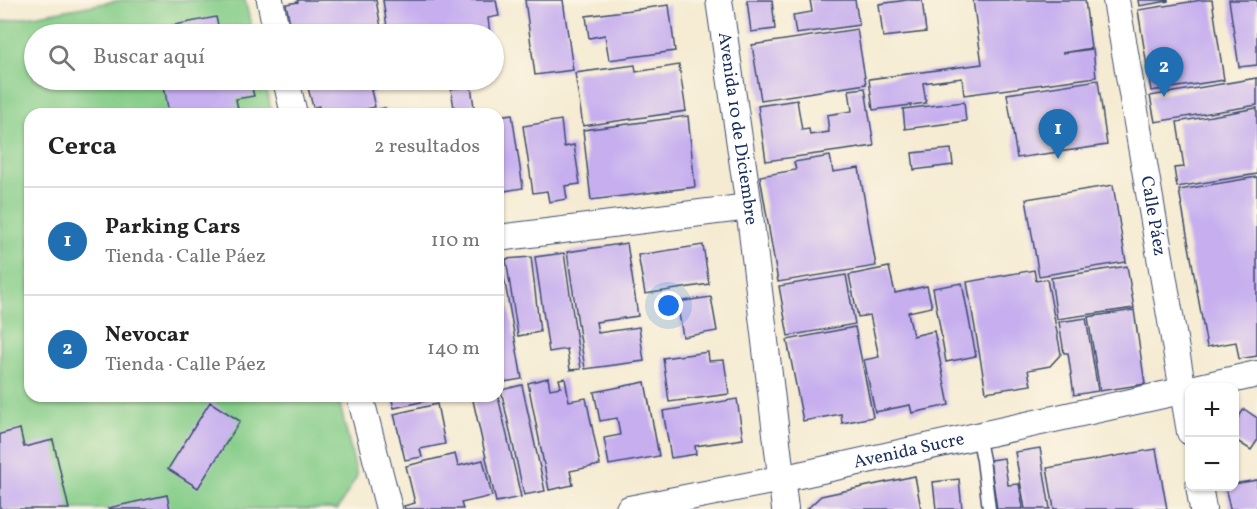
<!DOCTYPE html>
<html lang="es">
<head>
<meta charset="utf-8">
<style>
  body { margin:0; font-family:Vollkorn,serif; background:#f6f6f6; color:#222 }
  .controls { position:absolute; right:18px; bottom:18px; display:grid; overflow:hidden; border-radius:12px; box-shadow:0 2px 4px #0004 }
  .controls button { width:54px; height:54px; display:grid; place-items:center; padding:0; border:0; border-bottom:2px solid #e0e0e0; background:#fff; color:#222; font:30px sans-serif }
  .you { position:absolute; left:669px; top:306px; width:21px; height:21px; margin:-15px; border:4px solid #fff; border-radius:50%; background:#1a73e8; box-shadow:0 0 0 9px #1a73e833 }
  .badge { display:grid; place-items:center; width:39px; height:39px; border-radius:50%; background:#1f6fb2; color:#fff; font-size:20px; font-weight:700 }
  .pin { position:absolute; translate:-50% -50px; filter:drop-shadow(0 2px 3px #0008) }
  .pin::after { content:''; position:absolute; top:32px; width:21px; height:18px; background:inherit; clip-path:polygon(0 0,100% 0,50% 100%) }
  .list { margin:0; padding:0; list-style:none }
  h2 { display:flex; justify-content:space-between; align-items:center; height:78px; margin:0; padding:0 24px; font-size:26px }
  h2 small { font-size:20px; font-weight:400; color:#767676 }
  .list li { display:grid; grid-template-columns:39px 1fr auto; gap:18px; align-items:center; box-sizing:border-box; height:108px; padding:0 24px; border-top:2px solid #e0e0e0 }
  .list b { display:block; font-size:22px; white-space:nowrap }
  .list p { margin:0; font-size:20px; white-space:nowrap; color:#767676 }
  .list em { font-size:20px; font-style:normal; color:#767676 }
  .icon { flex:none; width:33px; height:33px; fill:none; stroke:currentColor; stroke-width:2; stroke-linecap:round; stroke-linejoin:round }
  .map { position:relative; flex:none; width:1257px; height:509px; overflow:hidden }
  .search { position:absolute; background:#fff; box-shadow:0 2px 4px #0004; left:24px; top:24px; width:480px; height:66px; display:flex; align-items:center; gap:15px; box-sizing:border-box; padding:0 21px; border-radius:33px; color:#767676; font-size:22px }
  .panel { position:absolute; background:#fff; box-shadow:0 2px 4px #0004; left:24px; top:108px; width:480px; height:294px; border-radius:18px }
  .map>svg:first-child { display:block }
</style>
</head>
<body>
<div class="map">
<svg width="1257" height="509" viewBox="0 0 1257 509">
  <rect width="100%" height="100%" fill="#fcf5e5"/>
  <filter id="ink" filterUnits="userSpaceOnUse"><feTurbulence type="fractalNoise" baseFrequency=".0167" numOctaves="2"/><feDisplacementMap in="SourceGraphic" scale="12" xChannelSelector="R" yChannelSelector="G"/><feConvolveMatrix kernelMatrix="1 2 1 2 8 2 1 2 1" color-interpolation-filters="sRGB"/></filter>
  <filter id="wash" filterUnits="userSpaceOnUse"><feTurbulence type="fractalNoise" baseFrequency=".008" numOctaves="4" result="noise"/><feDisplacementMap in="SourceGraphic" scale="24" xChannelSelector="R" yChannelSelector="G"/><feGaussianBlur stdDeviation="1.35" result="paint"/><feColorMatrix in="noise" values="0 0 0 0 0 0 0 0 0 0 0 0 0 0 0 0 0 1.4 0 .05"/><feComposite in="paint" operator="in"/></filter>
  <g filter="url(#wash)">
    <rect width="100%" height="100%" fill="#f5ebd2"/>
    <path fill="#83cc87" stroke="#4f7e72" stroke-width="1.5" d="M122 0H245L253 34H34V80H264L272 114H30V396H338L357 476 338 509H0V22Z"/>
    <g id="blocks">
      <path fill="#c6aeef" d="M298 0H376L382 33 372 34H301L300 26 291 28 286 4 298 2Z
        M383 0H496L499 16 488 18 490 34H388Z
        M525 0H563L573 70 535 75Z
        M747 0H772L775 29 751 32Z
        M810 0H855L859 25 796 34 793 15 812 12Z
        M907 0H922L926 32 883 37 879 4Z
        M973 0H1085L1091 48 1062 53 1093 49 1096 77 964 95 962 78 923 83 926 103 873 110 869 79 982 64Z
        M1138 0H1168V1L1139 6Z
        M1202 0H1212L1224 80 1151 91 1138 10Z
        M1229 0H1257V65L1239 67Z
        M669 5 675 51 609 60 605 35 589 38 586 16Z
        M216 17 220 34H154L153 29Z
        M857 29 866 84 761 100 752 45Z
        M635 65 636 72 679 65 686 111 583 126 575 73Z
        M1257 78V105L1155 122 1150 96Z
        M163 80H250L254 96 236 99 239 114H169Z
        M306 80H387L389 86 371 90 375 107 343 114H320L319 106 313 107Z
        M1098 80 1107 145 1017 158 1007 94Z
        M471 86 475 114H455L451 89Z
        M865 88 874 146 766 161 758 106 797 100 802 130 809 129 810 135 829 132 827 115 852 111 849 90Z
        M964 102 966 121 905 129 903 109Z
        M385 108 386 114H360V113Z
        M1257 108V174L1177 187 1174 168 1184 167 1177 122Z
        M512 114 523 188 498 192V116Z
        M688 116 695 187 591 200 583 130Z
        M561 120 564 147 574 145 580 184 565 186 567 199 549 202 547 191 533 193 523 126Z
        M951 149 953 165 914 170 912 153Z
        M830 156 833 172 859 168 876 266 778 282 760 176 796 170 794 162Z
        M1257 177V356L1239 359 1236 342 1207 347 1179 190Z
        M1113 185 1126 262 1039 276 1026 199Z
        M627 243 638 316 596 322 598 333 639 327 644 361 585 369 567 252Z
        M703 245 709 284 645 294 638 255Z
        M564 253 581 369 570 370 567 349 549 352 535 257Z
        M531 257 540 332 518 336 506 259Z
        M501 260 522 379 498 383V261Z
        M1127 266 1134 308 1057 319 1051 278Z
        M889 267 895 293 927 286 932 307 908 312 913 336 934 331 949 405 912 413 910 405 875 412 864 360 879 357 870 315 858 317 849 275Z
        M1034 270 1036 281 1047 279 1061 354 1050 366 1028 370 1031 385 986 392 967 282Z
        M846 275 855 324 788 336 779 286Z
        M962 283 976 356 946 362 933 288Z
        M711 297 717 331 683 337 677 302Z
        M1134 310 1145 384 1100 391 1088 317Z
        M1086 318 1098 391 1074 395 1068 353H1064L1059 322Z
        M855 327 873 417 842 423 841 414 803 421 787 340Z
        M708 352 709 361 724 360 729 394 669 402 663 358Z
        M548 378 550 389 561 387 559 379 565 378 569 401 586 398 600 465 570 471 573 485 549 490 528 383Z
        M645 382 659 456 609 465 604 438 620 435 617 418 600 421 594 392Z
        M522 385 545 491 524 495 501 390Z
        M391 396H443V397L394 408Z
        M472 396H498L521 497 496 502Z
        M737 399 743 439 695 446 696 454 671 458 663 411Z
        M210 402 240 421 198 488 168 469Z
        M437 404 445 444 420 449 422 457 405 460 394 414Z
        M1244 409 1257 418V441L1251 450 1234 439V424Z
        M20 429 24 447 53 440 69 509H0V434Z
        M1040 448 1050 509H1025L1015 452Z
        M1156 449 1167 509H1054L1047 468Z
        M455 454 458 466 483 460 492 496 461 503 463 509H405L404 506 415 503 406 466Z
        M1004 458 1008 485 1019 484 1023 509H997L990 460Z
        M915 476 921 509H807L821 496Z
        M959 479 962 509H936L933 482Z
        M1257 480V509H1230L1225 486H1234V484Z
        M167 495 170 509H108V508Z"/>
    </g>
  </g>
  <g filter="url(#ink)">
    <use href="#blocks" fill-opacity="0" stroke="#3c4b6f" stroke-width="1.5"/>
    <g fill="none" stroke-linecap="round" stroke-linejoin="round">
      <defs>
        <path id="lane" d="M978 435 983 460 989 509"/>
        <g id="street">
          <path d="M270 0 277 34"/>
          <path id="s1" d="M719 0 749 207 785 509"/>
          <path id="s2" d="M1116 0 1190 432"/>
          <path d="M286 80 294 114"/>
          <path d="M498 238 749 207"/>
          <path d="M1196 388 1257 374"/>
          <path d="M360 396 389 509"/>
          <path d="M1199 486 1203 509"/>
          <path id="s3" d="M629 509 781 479 1190 389"/>
        </g>
      </defs>
      <use href="#lane" stroke="#3c4b6f" stroke-width="15"/>
      <use href="#street" stroke="#3c4b6f" stroke-width="28"/>
      <use href="#lane" stroke="#fff" stroke-width="12"/>
      <use href="#street" stroke="#fff" stroke-width="26"/>
    </g>
  </g>
  <g text-anchor="middle" dominant-baseline="central" stroke-width="5" stroke-linejoin="round" paint-order="stroke">
    <g font-size="18" fill="#1b2f5e" stroke="#fcf5e5">
      <text stroke="none"><textPath href="#s1" startOffset="130">Avenida 10 de Diciembre</textPath></text>
      <text stroke="none"><textPath href="#s2" startOffset="219">Calle Páez</textPath></text>
      <text stroke="none"><textPath href="#s3" startOffset="286">Avenida Sucre</textPath></text>
    </g>
  </g>
</svg>
<div class="controls">
<button>+</button>
<button>−</button>
</div>
<div class="you"></div>
<div class="pin badge" style="left:1058px;top:159px">1</div>
<div class="pin badge" style="left:1164px;top:97px">2</div>
<div class="search"><svg class="icon" aria-label="search" viewBox="0 0 24 24"><circle cx="10" cy="10" r="6"/><path d="M15 15l6 6"/></svg>Buscar aquí</div>
<section class="panel">
<h2>Cerca<small>2 resultados</small></h2>
<ul class="list">
<li><span class="badge">1</span><div><b>Parking Cars</b><p>Tienda · Calle Páez</p></div><em>110 m</em></li>
<li><span class="badge">2</span><div><b>Nevocar</b><p>Tienda · Calle Páez</p></div><em>140 m</em></li>
</ul>
</section>
</div>
</body>
</html>
